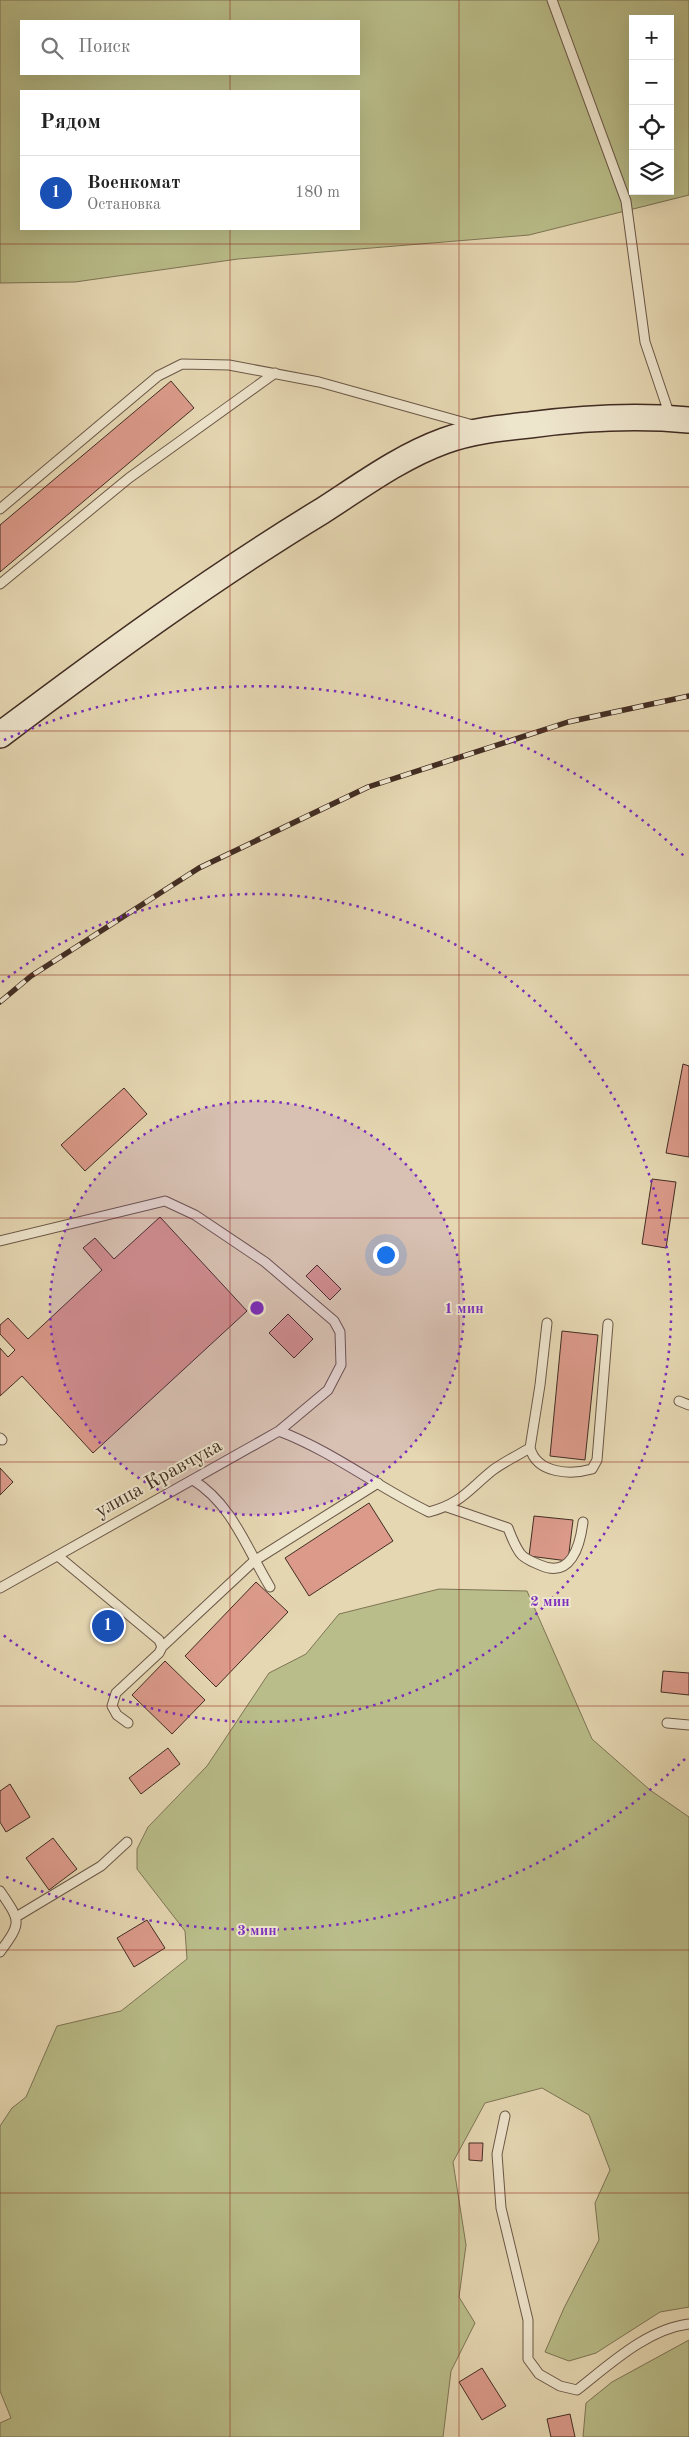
<!DOCTYPE html>
<html lang="ru">
<head>
<meta charset="utf-8">
<style>
  body { margin:0; font-family:"Old Standard TT",serif; background:#f6f6f6; color:#222 }
  .controls { position:absolute; right:15px; top:15px; display:grid; overflow:hidden; border-radius:0px; box-shadow:0 5px 20px #0002 }
  .controls button { width:45px; height:45px; display:grid; place-items:center; padding:0; border:0; border-bottom:1px solid #e0e0e0; background:#fff; color:#222; font:25px sans-serif }
  .you { position:absolute; left:385px; top:1254px; width:18px; height:18px; margin:-12px; border:4px solid #fff; border-radius:50%; background:#1a73e8; box-shadow:0 0 0 8px #1a73e833 }
  .badge { display:grid; place-items:center; width:32px; height:32px; border-radius:50%; background:#8f2418; color:#fff; font-size:16px; font-weight:700 }
  .pin { position:absolute; translate:-50% -50%; border:2px solid #fff; box-shadow:0 1px 5px #0006 }
  .list { margin:0; padding:0; list-style:none }
  h2 { display:flex; justify-content:space-between; align-items:center; height:65px; margin:0; padding:0 20px; font-size:21px }
  h2 small { font-size:16px; font-weight:400; color:#767676 }
  .list li { display:grid; grid-template-columns:32px 1fr auto; gap:15px; align-items:center; box-sizing:border-box; height:75px; padding:0 20px; border-top:1px solid #e0e0e0 }
  .list b { display:block; font-size:19px; white-space:nowrap }
  .list p { margin:0; font-size:16px; white-space:nowrap; color:#767676 }
  .list em { font-size:16px; font-style:normal; color:#767676 }
  .icon { flex:none; width:28px; height:28px; fill:none; stroke:currentColor; stroke-width:2; stroke-linecap:round; stroke-linejoin:round }
  .map { position:relative; flex:none; width:689px; height:2437px; overflow:hidden }
  .search { position:absolute; background:#fff; box-shadow:0 5px 20px #0002; left:20px; top:20px; width:340px; height:55px; display:flex; align-items:center; gap:12px; box-sizing:border-box; padding:0 18px; border-radius:0px; color:#767676; font-size:19px }
  .panel { position:absolute; background:#fff; box-shadow:0 5px 20px #0002; left:20px; top:90px; width:340px; height:140px; border-radius:0px }
  .map>svg:first-child { display:block }
</style>
</head>
<body>
<div class="map">
<svg width="689" height="2437" viewBox="0 0 689 2437">
  <rect width="100%" height="100%" fill="#e5d7b2"/>
  <filter id="stains"><feTurbulence type="fractalNoise" baseFrequency=".004" numOctaves="4"/><feColorMatrix values="0 0 0 0 .2 0 0 0 0 .09 0 0 0 0 .02 0 0 0 .5 -.17"/></filter>
  <radialGradient id="worn" r=".72"><stop offset=".6" stop-color="#630" stop-opacity="0"/><stop offset="1" stop-color="#630" stop-opacity=".3"/></radialGradient>
  <path fill="#b9bd89" stroke="#7e7556" fill-rule="evenodd" d="M0 0H689V195L529 235 238 259 75 282 0 283ZM633 19H670V191H633ZM21 21H359V74H21ZM21 91H359V229H21Z
    M439 1589 527 1591 592 1739 650 1790 689 1817V2307L660 2312 596 2353 569 2361 545 2352 564 2308 599 2240 595 2203 610 2170 589 2115 542 2088 485 2103 453 2162 466 2245 459 2297 475 2323 451 2371 443 2437H0V2423L11 2418 0 2391V2126L12 2108 26 2097 57 2026 121 2011 187 1959 185 1931 137 1869V1849L148 1827 207 1766 269 1673 306 1654 339 1614Z
    M689 2340V2437H583L586 2403 612 2382Z"/>
  <path fill="#db9a8a" stroke="#422d23" d="M171 381 194 408 0 572V525Z
    M683 1064 689 1066V1157L666 1153Z
    M124 1088 147 1114 85 1171 61 1145Z
    M652 1179 676 1182 666 1248 642 1244Z
    M160 1217 247 1311 93 1453 22 1376 0 1396V1348L8 1357 15 1350 0 1334V1325L8 1318 28 1339 102 1270 83 1248 95 1238 114 1259Z
    M317 1265 341 1289 330 1300 306 1276Z
    M288 1314 313 1339 294 1358 269 1333Z
    M562 1331 598 1335 585 1460 550 1456Z
    M0 1468 13 1482 0 1495Z
    M369 1503 393 1541 309 1596 285 1558Z
    M534 1516 573 1520 568 1561 529 1556Z
    M256 1582 288 1612 216 1687 185 1656Z
    M165 1661 205 1700 172 1734 132 1695Z
    M663 1671 689 1673V1695L661 1692Z
    M168 1748 180 1764 141 1794 129 1778Z
    M10 1784 30 1817 6 1832 0 1822V1791Z
    M53 1838 77 1869 49 1890 26 1858Z
    M147 1920 165 1948 134 1967 117 1938Z
    M469 2143H483L482 2161 469 2160Z
    M482 2368 506 2406 482 2420 459 2382Z
    M570 2414 575 2437H551L547 2419Z"/>
  <g fill="none" stroke-linecap="round" stroke-linejoin="round">
    <defs>
      <path id="service" d="M552 0 626 201 645 342 670 416
        M0 509 158 376 182 364 229 365 319 382 473 425
        M0 584 129 478 275 373
        M0 1241 165 1201 195 1215 265 1262 334 1321 340 1332 341 1365 328 1390 279 1431 0 1588
        M679 1401 689 1405
        M279 1431C334 1452 377 1487 429 1512 462 1503 468 1490 493 1470 504 1462 518 1455 530 1448L540 1385 547 1323
        M0 1438 2 1440
        M530 1448C537 1474 571 1475 592 1469L597 1460 608 1324
        M193 1480C232 1504 247 1549 270 1587
        M447 1507 508 1528C511 1536 515 1546 520 1553 524 1559 533 1562 540 1565 571 1579 580 1546 583 1522
        M58 1556 159 1640 162 1647 159 1653 116 1693 112 1706 117 1715 128 1723
        M162 1647 254 1561 378 1483
        M667 1723 689 1725
        M0 1891C21 1922 22 1922 0 1952
        M16 1917 101 1866 127 1842
        M505 2116 497 2154 501 2208 528 2320V2359L539 2374 560 2386 577 2390C609 2365 647 2329 689 2324"/>
      <path id="secondary" d="M0 735C105 656 210 579 322 511 361 486 400 457 444 441 471 431 500 428 529 425 582 418 636 415 689 420"/>
    </defs>
    <use href="#service" stroke="#6b5847" stroke-width="11"/>
    <use href="#secondary" stroke="#422d23" stroke-width="28"/>
    <use href="#service" stroke="#eee5cd" stroke-width="9"/>
    <use href="#secondary" stroke="#eee5cd" stroke-width="25"/>
    <defs>
      <path id="rail" d="M0 1002 31 976 199 868 368 787 568 722 689 696"/>
    </defs>
    <use href="#rail" stroke="#422d23" stroke-width="5.5"/>
    <use href="#rail" stroke="#eee5cd" stroke-width="4" stroke-dasharray="11" stroke-linecap="butt"/>
  </g>
  <path fill="none" stroke="#8f2418" stroke-width="1" stroke-opacity="0.55" d="M230 0V21M459 0V2437M230 74V91M230 229V2437M0 244H689M0 487H689M0 731H689M0 975H689M0 1218H689M0 1462H689M0 1706H689M0 1950H689M0 2193H689"/>
  <circle cx="257" cy="1308" r="207" fill="#7b2cbf" fill-opacity=".12"/>
  <g fill="none" stroke="#7b2cbf" stroke-width="2.5" stroke-dasharray="2.5 5">
    <circle cx="257" cy="1308" r="207"/>
    <path d="M2 982A414 414 0 1 1 2 1634"/>
    <path d="M685 1759A622 622 0 0 1 4 1876M4 740A622 622 0 0 1 685 857"/>
  </g>
  <g text-anchor="middle" dominant-baseline="central" stroke-width="4" stroke-linejoin="round" paint-order="stroke">
    <g font-size="20" fill="#422d23" stroke="#eee5cd">
      <text transform="translate(159 1479) rotate(-29)">улица Кравчука</text>
    </g>
  </g>
  <circle cx="257" cy="1308" r="8" fill="#7b2cbf" stroke="#eee5cd" stroke-width="2.5"/>
  <g font-size="15" text-anchor="middle" font-weight="bold" fill="#7b2cbf" stroke="#eee5cd" stroke-width="4" stroke-linejoin="round" paint-order="stroke">
    <text x="464" y="1313">1 мин</text>
    <text x="550" y="1606">2 мин</text>
    <text x="257" y="1935">3 мин</text>
  </g>
  <rect width="100%" height="100%" filter="url(#stains)"/>
  <rect width="100%" height="100%" fill="url(#worn)"/>
</svg>
<div class="controls">
<button>+</button>
<button>−</button>
<button><svg class="icon" aria-label="locate" viewBox="0 0 24 24"><circle cx="12" cy="12" r="6"/><path d="M12 2v4M12 18v4M2 12h4M18 12h4"/></svg></button>
<button><svg class="icon" aria-label="layers" viewBox="0 0 24 24"><path d="M12 4l9 5-9 5-9-5zM3 14l9 5 9-5"/></svg></button>
</div>
<div class="you"></div>
<div class="pin badge" style="left:108px;top:1626px;background:#1a4fb4">1</div>
<div class="search"><svg class="icon" aria-label="search" viewBox="0 0 24 24"><circle cx="10" cy="10" r="6"/><path d="M15 15l6 6"/></svg>Поиск</div>
<section class="panel">
<h2>Рядом<small></small></h2>
<ul class="list">
<li><span class="badge" style="background:#1a4fb4">1</span><div><b>Военкомат</b><p>Остановка</p></div><em>180 m</em></li>
</ul>
</section>
</div>
</body>
</html>
